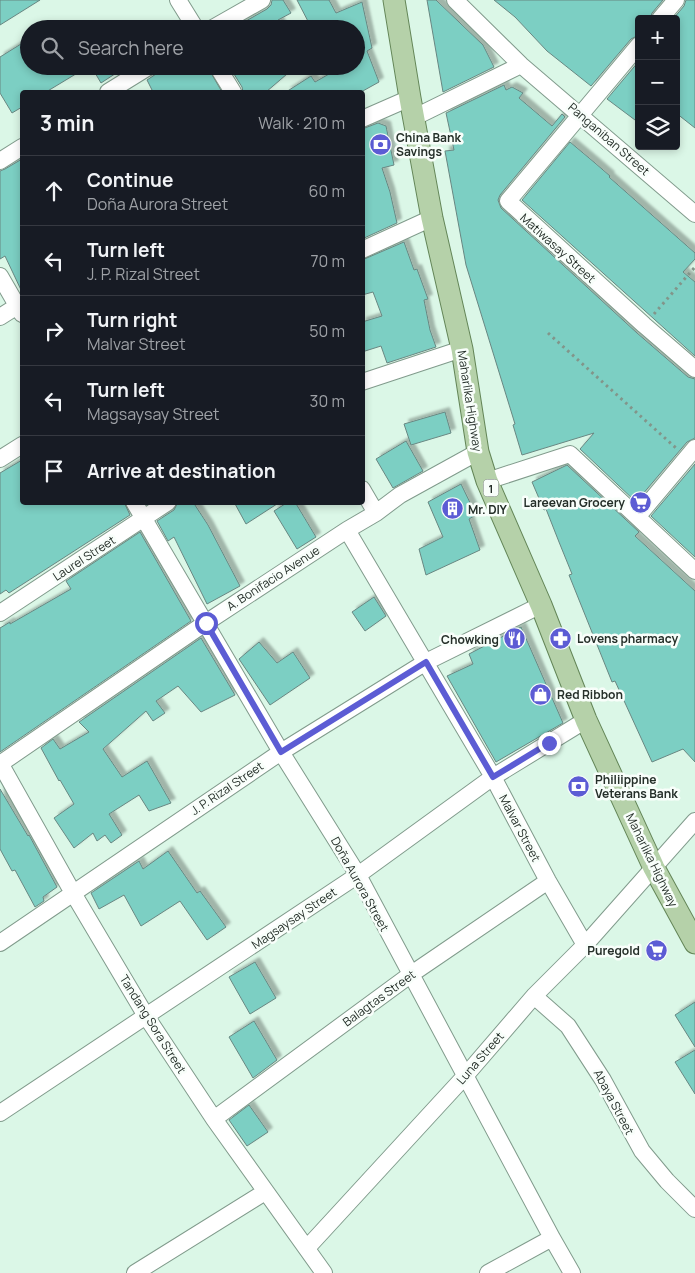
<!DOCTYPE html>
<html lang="en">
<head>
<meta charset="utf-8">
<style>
  body { margin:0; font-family:Manrope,sans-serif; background:#242831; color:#f1f3f6 }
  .controls { position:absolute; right:15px; top:15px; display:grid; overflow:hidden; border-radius:5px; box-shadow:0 2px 8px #0003 }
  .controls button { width:45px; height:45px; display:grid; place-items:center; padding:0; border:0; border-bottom:1px solid #363941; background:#171b24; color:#f1f3f6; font:25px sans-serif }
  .stop { position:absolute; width:15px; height:15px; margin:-11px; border:4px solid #5c5cd4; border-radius:50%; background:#fff }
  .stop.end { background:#5c5cd4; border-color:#fff; box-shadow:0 1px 5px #0008 }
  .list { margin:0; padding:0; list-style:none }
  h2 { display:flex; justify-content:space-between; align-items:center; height:65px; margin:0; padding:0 20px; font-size:21px }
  h2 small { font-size:16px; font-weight:400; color:#9ea1a6 }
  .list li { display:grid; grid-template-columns:32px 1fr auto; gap:15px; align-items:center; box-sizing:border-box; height:70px; padding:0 20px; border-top:1px solid #363941 }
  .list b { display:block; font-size:19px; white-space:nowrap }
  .list p { margin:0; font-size:16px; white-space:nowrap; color:#9ea1a6 }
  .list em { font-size:16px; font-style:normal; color:#9ea1a6 }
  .icon { flex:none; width:28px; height:28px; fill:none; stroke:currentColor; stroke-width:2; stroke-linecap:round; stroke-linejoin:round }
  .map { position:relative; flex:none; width:695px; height:1273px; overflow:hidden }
  .search { position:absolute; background:#171b24; box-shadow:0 2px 8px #0003; left:20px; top:20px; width:345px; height:55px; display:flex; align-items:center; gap:12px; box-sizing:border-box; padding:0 18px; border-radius:28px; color:#9ea1a6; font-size:19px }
  .panel { position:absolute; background:#171b24; box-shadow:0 2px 8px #0003; left:20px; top:90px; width:345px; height:415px; border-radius:5px }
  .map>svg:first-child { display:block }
</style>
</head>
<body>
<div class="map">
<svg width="695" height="1273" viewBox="0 0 695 1273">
  <defs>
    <filter id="shadow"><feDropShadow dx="4.5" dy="-4.5" stdDeviation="1" flood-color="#0004"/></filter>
  </defs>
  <rect width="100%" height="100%" fill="#dbf7e7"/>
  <path fill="#7bcfc3" stroke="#698782" filter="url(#shadow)" d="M0 0H40L0 25Z
    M272 0H283L291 13 278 20 283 29H232L267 9 271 5Z
    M297 0H329L336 13 362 2 372 48 367 51 379 82 361 92H286L311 76 315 82 343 66H356V29H312Z
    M427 0H436L483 45 494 67 443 92Z
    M494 0H663L652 13 650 19H639V35L631 39 591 86 547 51 515 17Z
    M686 0H695V128L676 113V19H673L684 6Z
    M29 39V66H89L46 92H22V107L12 113 0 93V57Z
    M639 61V123L607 99Z
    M91 66H127L101 83Z
    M160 66H207L222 92H153L147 80 156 74Z
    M229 66H283L287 74 266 92H243L242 87Z
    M504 85 506 90 512 87 523 93 519 98 552 126 562 114 565 117 500 195 498 200 501 208 637 333 688 377 695 379V438L687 442 636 502 580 449 594 433 522 455 513 425 515 424 466 265 445 151 454 150 446 113Z
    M378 123 386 126 394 165 382 168 390 192 397 223 362 239V129Z
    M570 142 595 163 610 176 609 177 695 253V259L683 272 695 282V356L522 200Z
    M22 159V292L5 256 0 259V171L5 169Z
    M404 242 414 270 417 269 428 299 424 300 430 330 436 347 387 363 381 346 362 352V322L382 316 373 292 362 295V260Z
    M445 412 451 433 411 445 404 424Z
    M406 441 423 471 393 488 376 459Z
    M22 460V502H124L130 515 9 593 6 590 0 594V473Z
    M695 464V557L651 516Z
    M567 465 639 532 635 536 695 591V762L683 749 652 762 615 681 612 682 569 575 572 574 559 542 546 509 544 510 532 482Z
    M461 484 476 515 469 519 480 550 426 575 419 549 443 537 428 502Z
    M178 502H193L208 525 240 586 207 604 174 537 168 541 157 521 174 510Z
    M234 502H280L246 524Z
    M288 502H295L316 537 297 549 274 511Z
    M140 532 191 621 0 752V628L10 622V624L71 589 66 581Z
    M374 597 386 616 365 631 352 612Z
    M521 627 563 723 496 762 447 676 473 664 469 654Z
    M201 638 235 695 201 712 178 686 156 701 165 713 153 721 146 711 103 749 122 777 147 761 171 803 149 811 139 795 109 814 122 835 111 843 105 835 97 841 93 833 74 848 54 818 74 804 60 780 59 781 41 748 53 739 60 749 89 732 79 722Z
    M259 642 277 663 293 652 310 678 270 705 239 659Z
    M0 789 28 836 29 835 57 887 43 897 44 901 35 907 15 870 12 871 0 849Z
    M168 851 197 893 200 891 226 927 207 940 180 901 141 926 124 895 99 909 91 893 139 861 143 869Z
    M255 962 276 998 250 1014 229 977Z
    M695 1002V1047L675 1015Z
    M254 1021 277 1060 253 1078 229 1037Z
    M695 1050V1094L675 1062Z
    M249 1105 268 1132 247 1146 229 1120Z"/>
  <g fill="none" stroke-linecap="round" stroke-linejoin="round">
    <defs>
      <path id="minor" d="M178 0 196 29
        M455 0 521 65 695 214
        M660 19 676 0
        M211 29 262 0
        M639 45 508 201 644 325 695 369
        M217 66 233 92
        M108 92 150 66
        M413 118 521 65
        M362 119 410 98
        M0 161 22 147
        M362 250 432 218
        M0 276 22 314
        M0 317 22 303
        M362 382 462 349
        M0 459 22 445
        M487 481 570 454 695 571
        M362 489 376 513
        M134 502 281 752 358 875 552 1238 572 1273
        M638 516 695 448
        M347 530 493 777 548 881 585 945
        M0 613 168 502
        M0 763 73 893 146 1016 214 1119 324 1273
        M0 764 198 628 347 530 376 513 400 495 478 452
        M0 943 281 752 426 662 541 605
        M534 996 568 1026 603 1080 642 1151 667 1181 695 1209
        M0 1113 358 875 493 777 586 720
        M214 1119 410 975 548 881
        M307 1248 466 1075 534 996 585 945 695 821
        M135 1273 265 1192
        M488 1273 552 1238"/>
      <path id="major" d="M394 0 410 98 432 218 462 349 478 452 487 481 541 605 586 720 654 868 695 943"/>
    </defs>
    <use href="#minor" stroke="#819b8c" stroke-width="18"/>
    <use href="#major" stroke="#638557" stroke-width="23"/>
    <path stroke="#82958a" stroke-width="3" stroke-dasharray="2.5 4" stroke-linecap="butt" d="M654 314 695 267
      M548 333 676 448"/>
    <use href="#minor" stroke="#fff" stroke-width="16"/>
    <use href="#major" stroke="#b5d1a9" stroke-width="21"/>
  </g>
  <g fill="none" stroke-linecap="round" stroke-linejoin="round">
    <path stroke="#5c5cd4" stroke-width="6" d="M206 623 281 752 426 662 493 777 549 743"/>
  </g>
  <defs>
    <symbol id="bank-disc" viewBox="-11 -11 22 22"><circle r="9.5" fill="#5c5cd4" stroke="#f8fefa"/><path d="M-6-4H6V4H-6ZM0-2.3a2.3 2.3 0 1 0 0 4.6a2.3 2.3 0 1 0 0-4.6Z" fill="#fff"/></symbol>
    <symbol id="supermarket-disc" viewBox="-11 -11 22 22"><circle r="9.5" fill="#5c5cd4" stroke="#f8fefa"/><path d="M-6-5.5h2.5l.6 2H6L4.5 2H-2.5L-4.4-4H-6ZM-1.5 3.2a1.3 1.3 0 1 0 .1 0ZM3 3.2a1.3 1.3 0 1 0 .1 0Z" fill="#fff"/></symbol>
    <symbol id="building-disc" viewBox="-11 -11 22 22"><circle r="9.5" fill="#5c5cd4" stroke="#f8fefa"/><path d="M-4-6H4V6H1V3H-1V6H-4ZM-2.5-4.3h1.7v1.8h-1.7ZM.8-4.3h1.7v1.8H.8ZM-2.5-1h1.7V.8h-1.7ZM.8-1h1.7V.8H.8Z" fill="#fff"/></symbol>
    <symbol id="pharmacy-disc" viewBox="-11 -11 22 22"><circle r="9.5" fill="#5c5cd4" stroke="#f8fefa"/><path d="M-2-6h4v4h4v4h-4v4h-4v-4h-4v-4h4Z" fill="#fff"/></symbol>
    <symbol id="restaurant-disc" viewBox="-11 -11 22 22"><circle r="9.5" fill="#5c5cd4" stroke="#f8fefa"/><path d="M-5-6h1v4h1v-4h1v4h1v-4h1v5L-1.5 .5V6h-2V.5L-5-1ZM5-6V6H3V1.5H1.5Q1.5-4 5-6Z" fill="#fff"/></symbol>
    <symbol id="shop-disc" viewBox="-11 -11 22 22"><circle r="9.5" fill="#5c5cd4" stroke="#f8fefa"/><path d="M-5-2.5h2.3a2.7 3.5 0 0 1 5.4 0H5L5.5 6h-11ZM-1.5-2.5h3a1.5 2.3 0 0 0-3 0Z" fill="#fff"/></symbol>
  </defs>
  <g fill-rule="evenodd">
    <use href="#bank-disc" x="368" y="132" width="25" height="25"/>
    <use href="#supermarket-disc" x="628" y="490" width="25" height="25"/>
    <use href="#building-disc" x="440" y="496" width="25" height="25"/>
    <use href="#pharmacy-disc" x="548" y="626" width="25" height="25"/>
    <use href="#restaurant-disc" x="502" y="626" width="25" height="25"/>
    <use href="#shop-disc" x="528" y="682" width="25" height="25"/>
    <use href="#bank-disc" x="566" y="774" width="25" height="25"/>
    <use href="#supermarket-disc" x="644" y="938" width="25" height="25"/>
  </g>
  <g text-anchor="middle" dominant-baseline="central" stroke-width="5" stroke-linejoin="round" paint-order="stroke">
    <rect fill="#f8fefa" stroke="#646d68" stroke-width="1" x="483.5" y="479.5" width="15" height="17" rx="4"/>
    <g font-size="11" font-weight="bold" fill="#252f29">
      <text x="491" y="488">1</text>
    </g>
    <g font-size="12" font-weight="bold" fill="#252f29" stroke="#f8fefa" text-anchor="start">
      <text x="396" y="137">China Bank<tspan x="396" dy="14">Savings</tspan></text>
      <text x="625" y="502" text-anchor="end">Lareevan Grocery</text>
      <text x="468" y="509">Mr. DIY</text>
      <text x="577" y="638">Lovens pharmacy</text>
      <text x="499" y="639" text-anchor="end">Chowking</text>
      <text x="557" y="694">Red Ribbon</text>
      <text x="595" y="779">Philiippine<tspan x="595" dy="14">Veterans Bank</tspan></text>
      <text x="640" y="950" text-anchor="end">Puregold</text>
    </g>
    <g font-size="12" fill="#252f29" stroke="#f8fefa">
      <text transform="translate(609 139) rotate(41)">Panganiban Street</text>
      <text transform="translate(558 248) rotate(42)">Matiwasay Street</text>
      <text transform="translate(470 401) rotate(81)">Maharlika Highway</text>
      <text transform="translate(84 558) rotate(-33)">Laurel Street</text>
      <text transform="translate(273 578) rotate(-33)">A. Bonifacio Avenue</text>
      <text transform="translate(227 788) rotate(-34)">J. P. Rizal Street</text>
      <text transform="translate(520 828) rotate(62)">Malvar Street</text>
      <text transform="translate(652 860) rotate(64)">Maharlika Highway</text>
      <text transform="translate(360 884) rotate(61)">Doña Aurora Street</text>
      <text transform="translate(294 918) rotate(-34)">Magsaysay Street</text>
      <text transform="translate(379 998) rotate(-36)">Balagtas Street</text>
      <text transform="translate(153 1024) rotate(58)">Tandang Sora Street</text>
      <text transform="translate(480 1058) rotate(-49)">Luna Street</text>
      <text transform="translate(614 1102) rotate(62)">Abaya Street</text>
    </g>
  </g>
</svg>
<div class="controls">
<button>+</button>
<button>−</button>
<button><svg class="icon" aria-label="layers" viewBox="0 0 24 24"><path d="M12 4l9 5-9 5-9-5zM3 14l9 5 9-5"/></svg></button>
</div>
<div class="stop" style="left:206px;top:623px"></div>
<div class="stop end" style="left:549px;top:743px"></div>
<div class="search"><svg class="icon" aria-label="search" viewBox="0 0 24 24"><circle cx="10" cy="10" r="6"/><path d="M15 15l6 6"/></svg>Search here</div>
<section class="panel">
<h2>3 min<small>Walk · 210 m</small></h2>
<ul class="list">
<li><svg class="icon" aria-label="ahead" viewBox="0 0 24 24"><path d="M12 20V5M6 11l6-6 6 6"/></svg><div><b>Continue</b><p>Doña Aurora Street</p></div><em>60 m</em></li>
<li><svg class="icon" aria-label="left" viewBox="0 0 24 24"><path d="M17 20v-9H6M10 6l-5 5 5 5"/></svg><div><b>Turn left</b><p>J. P. Rizal Street</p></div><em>70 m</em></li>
<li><svg class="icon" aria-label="right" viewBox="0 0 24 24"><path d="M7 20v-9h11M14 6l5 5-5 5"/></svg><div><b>Turn right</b><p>Malvar Street</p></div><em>50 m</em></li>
<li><svg class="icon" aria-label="left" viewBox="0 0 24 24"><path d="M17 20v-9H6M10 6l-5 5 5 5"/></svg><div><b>Turn left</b><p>Magsaysay Street</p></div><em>30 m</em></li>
<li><svg class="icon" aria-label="arrive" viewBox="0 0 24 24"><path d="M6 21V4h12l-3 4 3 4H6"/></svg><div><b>Arrive at destination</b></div></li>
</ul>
</section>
</div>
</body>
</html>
